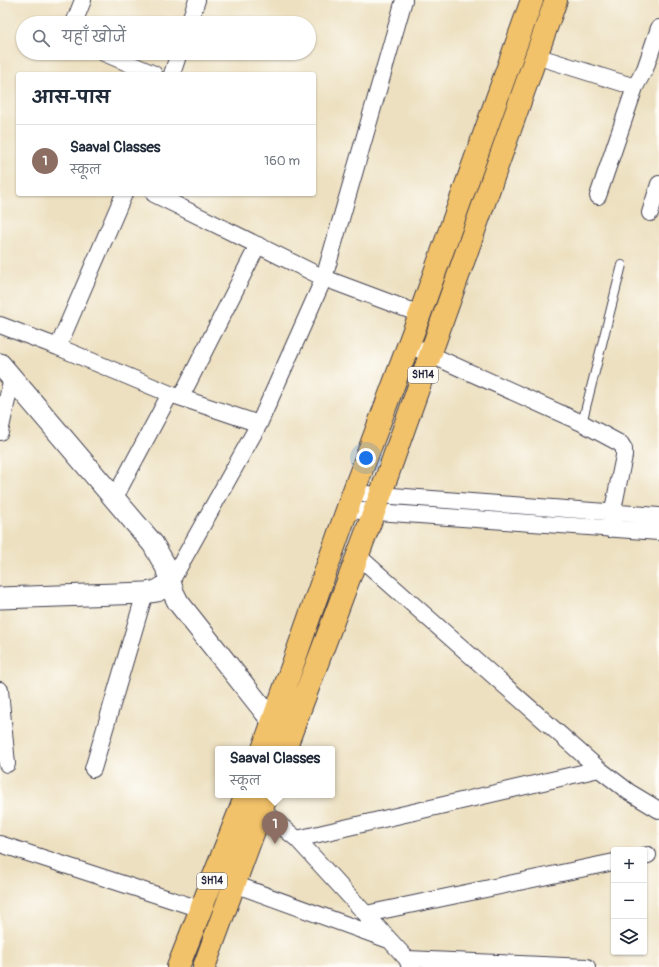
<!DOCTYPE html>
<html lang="hi">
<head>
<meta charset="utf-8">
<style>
  body { margin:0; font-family:Pangolin,"Playpen Sans Deva",sans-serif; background:#f2f2f3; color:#1f2937 }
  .controls { position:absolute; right:12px; bottom:12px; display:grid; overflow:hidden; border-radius:4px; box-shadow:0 1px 3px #0004 }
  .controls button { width:36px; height:36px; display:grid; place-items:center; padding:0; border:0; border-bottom:1px solid #e0e1e3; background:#fff; color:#1f2937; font:20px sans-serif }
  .you { position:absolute; left:366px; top:458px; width:14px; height:14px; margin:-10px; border:3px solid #fff; border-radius:50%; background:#1a73e8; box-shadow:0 0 0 6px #1a73e833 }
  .badge { display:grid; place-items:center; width:26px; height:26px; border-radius:50%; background:#2563eb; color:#fff; font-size:13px; font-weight:700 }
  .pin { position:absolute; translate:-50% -33px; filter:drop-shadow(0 1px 2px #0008) }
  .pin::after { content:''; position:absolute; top:21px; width:14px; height:12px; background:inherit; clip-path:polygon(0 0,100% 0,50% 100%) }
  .popup { position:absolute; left:215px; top:746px; width:120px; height:52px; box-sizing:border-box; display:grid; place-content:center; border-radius:4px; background:#fff; filter:drop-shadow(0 1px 3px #0005); font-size:13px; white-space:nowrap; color:#747a83 }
  .popup b { font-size:15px; color:#1f2937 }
  .popup::after { content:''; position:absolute; left:50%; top:100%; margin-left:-8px; border:8px solid transparent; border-top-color:#fff }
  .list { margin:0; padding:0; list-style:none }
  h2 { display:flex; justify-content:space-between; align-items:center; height:52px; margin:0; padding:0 16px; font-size:17px }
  h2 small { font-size:13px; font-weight:400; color:#747a83 }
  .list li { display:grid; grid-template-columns:26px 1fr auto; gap:12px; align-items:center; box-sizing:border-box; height:72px; padding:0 16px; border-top:1px solid #e0e1e3 }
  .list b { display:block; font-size:15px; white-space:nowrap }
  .list p { margin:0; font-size:13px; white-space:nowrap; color:#747a83 }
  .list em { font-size:13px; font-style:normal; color:#747a83 }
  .icon { flex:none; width:22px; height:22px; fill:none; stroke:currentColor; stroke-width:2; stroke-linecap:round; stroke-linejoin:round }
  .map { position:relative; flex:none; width:659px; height:967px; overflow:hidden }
  .search { position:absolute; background:#fff; box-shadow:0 1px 3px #0004; left:16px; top:16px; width:300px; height:44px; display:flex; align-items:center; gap:10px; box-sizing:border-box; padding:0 14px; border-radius:22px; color:#747a83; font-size:15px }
  .panel { position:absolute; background:#fff; box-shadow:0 1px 3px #0004; left:16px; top:72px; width:300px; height:124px; border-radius:4px }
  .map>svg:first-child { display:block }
</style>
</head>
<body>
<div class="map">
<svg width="659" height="967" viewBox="0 0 659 967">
  <rect width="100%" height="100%" fill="#fdfcf7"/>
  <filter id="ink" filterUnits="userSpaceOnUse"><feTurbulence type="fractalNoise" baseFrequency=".025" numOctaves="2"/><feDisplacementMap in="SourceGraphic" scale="8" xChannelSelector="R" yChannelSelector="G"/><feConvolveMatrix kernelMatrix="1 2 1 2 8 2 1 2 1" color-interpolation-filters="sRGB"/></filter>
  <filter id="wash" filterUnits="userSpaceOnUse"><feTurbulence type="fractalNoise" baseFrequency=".012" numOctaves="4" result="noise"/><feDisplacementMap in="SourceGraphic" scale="16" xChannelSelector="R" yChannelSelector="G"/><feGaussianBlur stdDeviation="0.9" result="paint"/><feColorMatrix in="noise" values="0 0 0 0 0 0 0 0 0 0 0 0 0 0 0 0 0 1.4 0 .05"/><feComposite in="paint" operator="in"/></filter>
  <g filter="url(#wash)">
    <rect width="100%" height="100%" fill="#ede0c0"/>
  </g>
  <g filter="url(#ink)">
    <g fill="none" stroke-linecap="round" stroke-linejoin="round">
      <defs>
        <path id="service" d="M582 423 622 265"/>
        <path id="minor" d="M74 23 83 0
          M189 23 197 0
          M104 53 154 74
          M536 56 635 87
          M172 74 179 53
          M154 194 324 278 420 314
          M598 196 635 87 645 69 659 28
          M650 213 659 184
          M0 325 58 347 170 394 259 424
          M409 345 582 423 621 444 624 449V456L609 529
          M58 347 124 194
          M181 397 258 245
          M0 432 12 377
          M353 493 659 516
          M114 499 170 394
          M348 510 659 532
          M357 555 599 769 629 792 659 810
          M170 583 259 424 324 278 404 0
          M0 690 7 764
          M93 769 145 593
          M254 804 297 839 407 959 410 967
          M297 839 599 769
          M0 844 200 909
          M644 856 648 855
          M234 884 386 939
          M366 914 614 862
          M407 959 587 967"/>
        <path id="tertiary" d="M0 364 153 544 166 567 173 592 178 602 273 722
          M0 598 145 593 157 591 170 583"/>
        <path id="primary" d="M263 749 353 493 420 314 532 0
          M285 749 380 496 556 0
          M178 967 246 795
          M204 967 267 795"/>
      </defs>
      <use href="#service" stroke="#403e4f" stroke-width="10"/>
      <use href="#minor" stroke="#403e4f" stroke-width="18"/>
      <use href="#tertiary" stroke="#403e4f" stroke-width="23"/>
      <use href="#primary" stroke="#403e4f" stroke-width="24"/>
      <use href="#service" stroke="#fff" stroke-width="8"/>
      <use href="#minor" stroke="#fff" stroke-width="16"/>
      <use href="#tertiary" stroke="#fff" stroke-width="21"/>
      <use href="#primary" stroke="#f2c26a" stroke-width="22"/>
    </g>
  </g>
  <g text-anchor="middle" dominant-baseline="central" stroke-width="3.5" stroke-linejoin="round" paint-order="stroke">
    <g fill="#fdfcf7" stroke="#646373" stroke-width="1">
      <rect x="408" y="367" width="30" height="16" rx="3"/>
      <rect x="197" y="873" width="30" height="16" rx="3"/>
    </g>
    <g font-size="10" font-weight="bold" fill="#22223b">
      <text x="423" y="375">SH14</text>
      <text x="212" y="881">SH14</text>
    </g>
  </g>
</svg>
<div class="controls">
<button>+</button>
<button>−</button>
<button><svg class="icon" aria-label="layers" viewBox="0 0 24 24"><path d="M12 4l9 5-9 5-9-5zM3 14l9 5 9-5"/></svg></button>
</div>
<div class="you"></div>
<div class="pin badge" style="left:275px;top:844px;background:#8d6e63">1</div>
<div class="popup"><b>Saaval Classes</b>स्कूल</div>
<div class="search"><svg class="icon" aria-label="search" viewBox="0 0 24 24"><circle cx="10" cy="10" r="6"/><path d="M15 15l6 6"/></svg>यहाँ खोजें</div>
<section class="panel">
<h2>आस-पास<small></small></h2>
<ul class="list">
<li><span class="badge" style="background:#8d6e63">1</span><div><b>Saaval Classes</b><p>स्कूल</p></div><em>160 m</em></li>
</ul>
</section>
</div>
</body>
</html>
